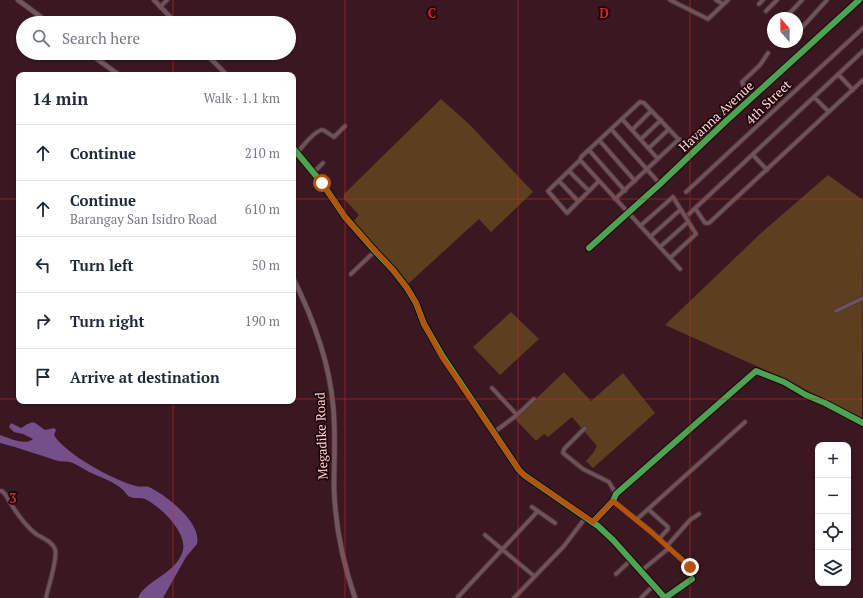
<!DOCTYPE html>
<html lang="en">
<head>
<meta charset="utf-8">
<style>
  body { margin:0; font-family:"PT Serif",serif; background:#f2f2f3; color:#1f2937 }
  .controls { position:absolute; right:12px; bottom:12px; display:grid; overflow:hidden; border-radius:8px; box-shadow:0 1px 3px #0004 }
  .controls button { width:36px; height:36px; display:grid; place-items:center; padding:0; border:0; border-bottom:1px solid #e0e1e3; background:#fff; color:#1f2937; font:20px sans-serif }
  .compass { position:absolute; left:767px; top:12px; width:36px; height:36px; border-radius:50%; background:#fff; box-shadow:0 1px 3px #0004; rotate:339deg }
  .stop { position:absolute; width:12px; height:12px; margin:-9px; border:3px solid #b45309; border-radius:50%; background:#fff }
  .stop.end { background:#b45309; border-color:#fff; box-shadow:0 1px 4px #0008 }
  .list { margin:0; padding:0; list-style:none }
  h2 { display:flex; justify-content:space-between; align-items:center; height:52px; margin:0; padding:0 16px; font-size:17px }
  h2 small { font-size:13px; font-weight:400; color:#747a83 }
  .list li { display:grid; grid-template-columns:26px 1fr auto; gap:12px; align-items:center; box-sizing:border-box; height:56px; padding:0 16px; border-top:1px solid #e0e1e3 }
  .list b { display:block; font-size:15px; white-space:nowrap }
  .list p { margin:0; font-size:13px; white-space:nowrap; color:#747a83 }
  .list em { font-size:13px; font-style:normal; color:#747a83 }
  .icon { flex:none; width:22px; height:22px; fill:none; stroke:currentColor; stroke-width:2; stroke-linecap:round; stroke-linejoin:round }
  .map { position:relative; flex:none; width:863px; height:598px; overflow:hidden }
  .search { position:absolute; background:#fff; box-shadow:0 1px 3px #0004; left:16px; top:16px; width:280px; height:44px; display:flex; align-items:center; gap:10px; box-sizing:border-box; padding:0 14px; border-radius:22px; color:#747a83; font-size:15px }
  .panel { position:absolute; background:#fff; box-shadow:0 1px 3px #0004; left:16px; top:72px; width:280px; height:332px; border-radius:8px }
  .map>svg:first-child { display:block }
</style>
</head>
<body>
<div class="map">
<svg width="863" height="598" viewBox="0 0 863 598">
  <rect width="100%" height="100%" fill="#3a1721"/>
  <path fill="#5d3f20" d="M441 99 470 125 533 192 491 232 479 219 408 284 352 223 359 215 344 199V194Z
    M828 175 863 200 862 418 765 370 665 325 760 234Z
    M511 312 539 339 500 375 473 347Z
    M564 372 591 401 623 373 655 413 593 468 586 461 593 453 597 446 572 417 548 437 544 434 536 441 515 419Z"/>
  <path fill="#744f8a" d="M11 423 21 428C35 420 32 421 45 430L54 428 56 430 54 435C65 454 115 481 136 486 141 488 146 485 151 488 167 496 202 523 197 544L186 557 163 598H138C145 580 177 574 183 550 187 532 160 506 145 499 140 497 135 499 130 497 126 495 125 491 122 489 113 481 100 477 89 472 84 469 79 466 73 463 69 461 63 462 58 461 39 455 20 448 0 443V435C9 438 25 446 33 439L23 434 14 432 9 427Z"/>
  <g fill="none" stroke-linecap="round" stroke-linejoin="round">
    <defs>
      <path id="minor" d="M670 0 708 19 728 0
        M716 0 723 4
        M759 4 763 0
        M160 7 167 0
        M766 11 777 0
        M785 18 802 0
        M797 33 827 0
        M838 74 853 90
        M752 97 745 90 742 82 760 65 768 53
        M814 97 829 112
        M622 119 658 159
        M611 129 660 184
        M632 130 651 111
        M641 139 661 120
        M599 140 635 181
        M649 148 669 129
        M698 148 696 142C703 134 713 120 724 123
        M589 150 625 191
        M297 153C301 148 316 129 323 130 326 131 330 135 334 137L345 126
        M753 155 767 170
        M580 160 680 269
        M569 171 589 191
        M313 173 323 163
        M559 181 578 201
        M599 181 567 213 548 191 580 160 581 157 640 102 644 103 683 144
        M686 192 863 28
        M615 199 679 139
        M695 208 705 223H709L863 80
        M689 214 863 51
        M640 226 673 197
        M650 237 680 210
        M660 247 688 222
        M589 248 660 184 724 123 859 0
        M670 258 696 234 673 197
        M351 274 375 251
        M836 311 863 298
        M492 388 517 415
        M585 428 564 449 563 453 583 469 609 482 616 494
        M493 433 517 415 534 399
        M0 491H2L5 494C13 508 23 524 36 534 42 538 52 541 55 549 58 559 48 587 46 598
        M613 501 651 531 690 567
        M532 507 555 523
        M648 509 668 527V529L659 539
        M636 520 745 422
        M593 522 613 501 616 494 756 371 784 382 806 395 825 403 863 423
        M485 535 534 576
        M667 546 690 520 699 514
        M641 571 669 548
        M616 574 631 560
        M458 597 538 511
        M514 598 564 546 586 517
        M641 598 654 585
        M665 598 692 579"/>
      <path id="tertiary" d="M154 0 176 23
        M205 53 227 75
        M293 148 322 183 345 217 375 251 393 270 407 288 416 303 424 324 443 357 519 470 524 475 598 526 613 540 665 598"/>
      <path id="secondary" d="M18 0 49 23
        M89 53 119 75
        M293 278C313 318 329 360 333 405 336 432 334 460 334 487 335 525 343 563 355 598"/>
    </defs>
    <use href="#minor" stroke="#4f353a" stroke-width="5.5"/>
    <use href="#tertiary" stroke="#4f353a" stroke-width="6"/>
    <use href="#secondary" stroke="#4f353a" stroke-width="6"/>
    <use href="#minor" stroke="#6f5358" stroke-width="3.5"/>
    <use href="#tertiary" stroke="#6f5358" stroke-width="4"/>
    <use href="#secondary" stroke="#71565c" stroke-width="4.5"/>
    <defs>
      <path id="cycleway" d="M293 148 322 183 345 217 375 251 393 270 407 288 416 303 424 324 443 357 519 470 524 475 598 526 613 540 665 598 692 579
        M589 248 660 184 724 123 859 0
        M593 522 613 501 616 494 756 371 784 382 806 395 825 403 863 423"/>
    </defs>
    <use href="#cycleway" stroke="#1f050a" stroke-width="8"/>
    <use href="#cycleway" stroke="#4ca352" stroke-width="6"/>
  </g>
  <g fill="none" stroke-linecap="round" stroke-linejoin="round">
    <path stroke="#b45309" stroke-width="5" d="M322 183 345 217 358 232 393 270 407 288 416 303 424 324 442 357 519 470 524 475 593 522 613 501 651 532 690 567"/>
  </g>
  <path fill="none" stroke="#d62828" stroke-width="1" stroke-opacity="0.55" d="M173 0V23M345 0V598M518 0V598M690 0V598M173 53V75M0 199H19M293 199H863M0 399H19M293 399H863M173 401V598"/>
  <g text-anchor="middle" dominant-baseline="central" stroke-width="3.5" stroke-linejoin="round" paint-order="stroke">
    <g font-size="13" fill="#ffd5da" stroke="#1f050a">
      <text transform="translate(768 102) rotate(-44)">4th Street</text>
      <text transform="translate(716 116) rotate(-43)">Havanna Avenue</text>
      <text transform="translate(321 436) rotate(-92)">Megadike Road</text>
    </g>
  </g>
  <g font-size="13" text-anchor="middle" font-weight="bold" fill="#d62828" stroke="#1f050a" stroke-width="3.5" stroke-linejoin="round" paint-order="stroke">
    <text x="432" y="18">C</text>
    <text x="604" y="18">D</text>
    <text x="13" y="503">3</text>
  </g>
</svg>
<div class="controls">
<button>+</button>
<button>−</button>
<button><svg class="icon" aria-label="locate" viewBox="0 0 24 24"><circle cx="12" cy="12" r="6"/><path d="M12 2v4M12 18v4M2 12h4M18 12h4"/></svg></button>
<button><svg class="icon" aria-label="layers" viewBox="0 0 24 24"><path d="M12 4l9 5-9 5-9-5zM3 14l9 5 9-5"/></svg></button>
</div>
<svg class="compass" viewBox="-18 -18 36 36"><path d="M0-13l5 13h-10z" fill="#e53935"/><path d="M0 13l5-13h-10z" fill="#747a83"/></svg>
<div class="stop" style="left:322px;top:183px"></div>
<div class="stop end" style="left:690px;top:567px"></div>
<div class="search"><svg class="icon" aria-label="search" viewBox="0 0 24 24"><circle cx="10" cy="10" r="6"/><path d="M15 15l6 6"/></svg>Search here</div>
<section class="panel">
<h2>14 min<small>Walk · 1.1 km</small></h2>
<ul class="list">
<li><svg class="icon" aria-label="ahead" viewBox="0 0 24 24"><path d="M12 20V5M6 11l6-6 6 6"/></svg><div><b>Continue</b></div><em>210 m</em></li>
<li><svg class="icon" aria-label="ahead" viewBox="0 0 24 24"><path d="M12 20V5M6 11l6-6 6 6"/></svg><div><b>Continue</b><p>Barangay San Isidro Road</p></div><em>610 m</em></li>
<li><svg class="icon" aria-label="left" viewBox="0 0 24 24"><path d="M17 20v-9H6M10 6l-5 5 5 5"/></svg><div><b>Turn left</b></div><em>50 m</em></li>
<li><svg class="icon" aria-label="right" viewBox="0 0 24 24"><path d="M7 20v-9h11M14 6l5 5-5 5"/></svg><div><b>Turn right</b></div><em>190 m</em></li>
<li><svg class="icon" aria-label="arrive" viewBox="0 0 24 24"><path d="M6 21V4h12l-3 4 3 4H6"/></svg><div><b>Arrive at destination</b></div></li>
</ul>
</section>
</div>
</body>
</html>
